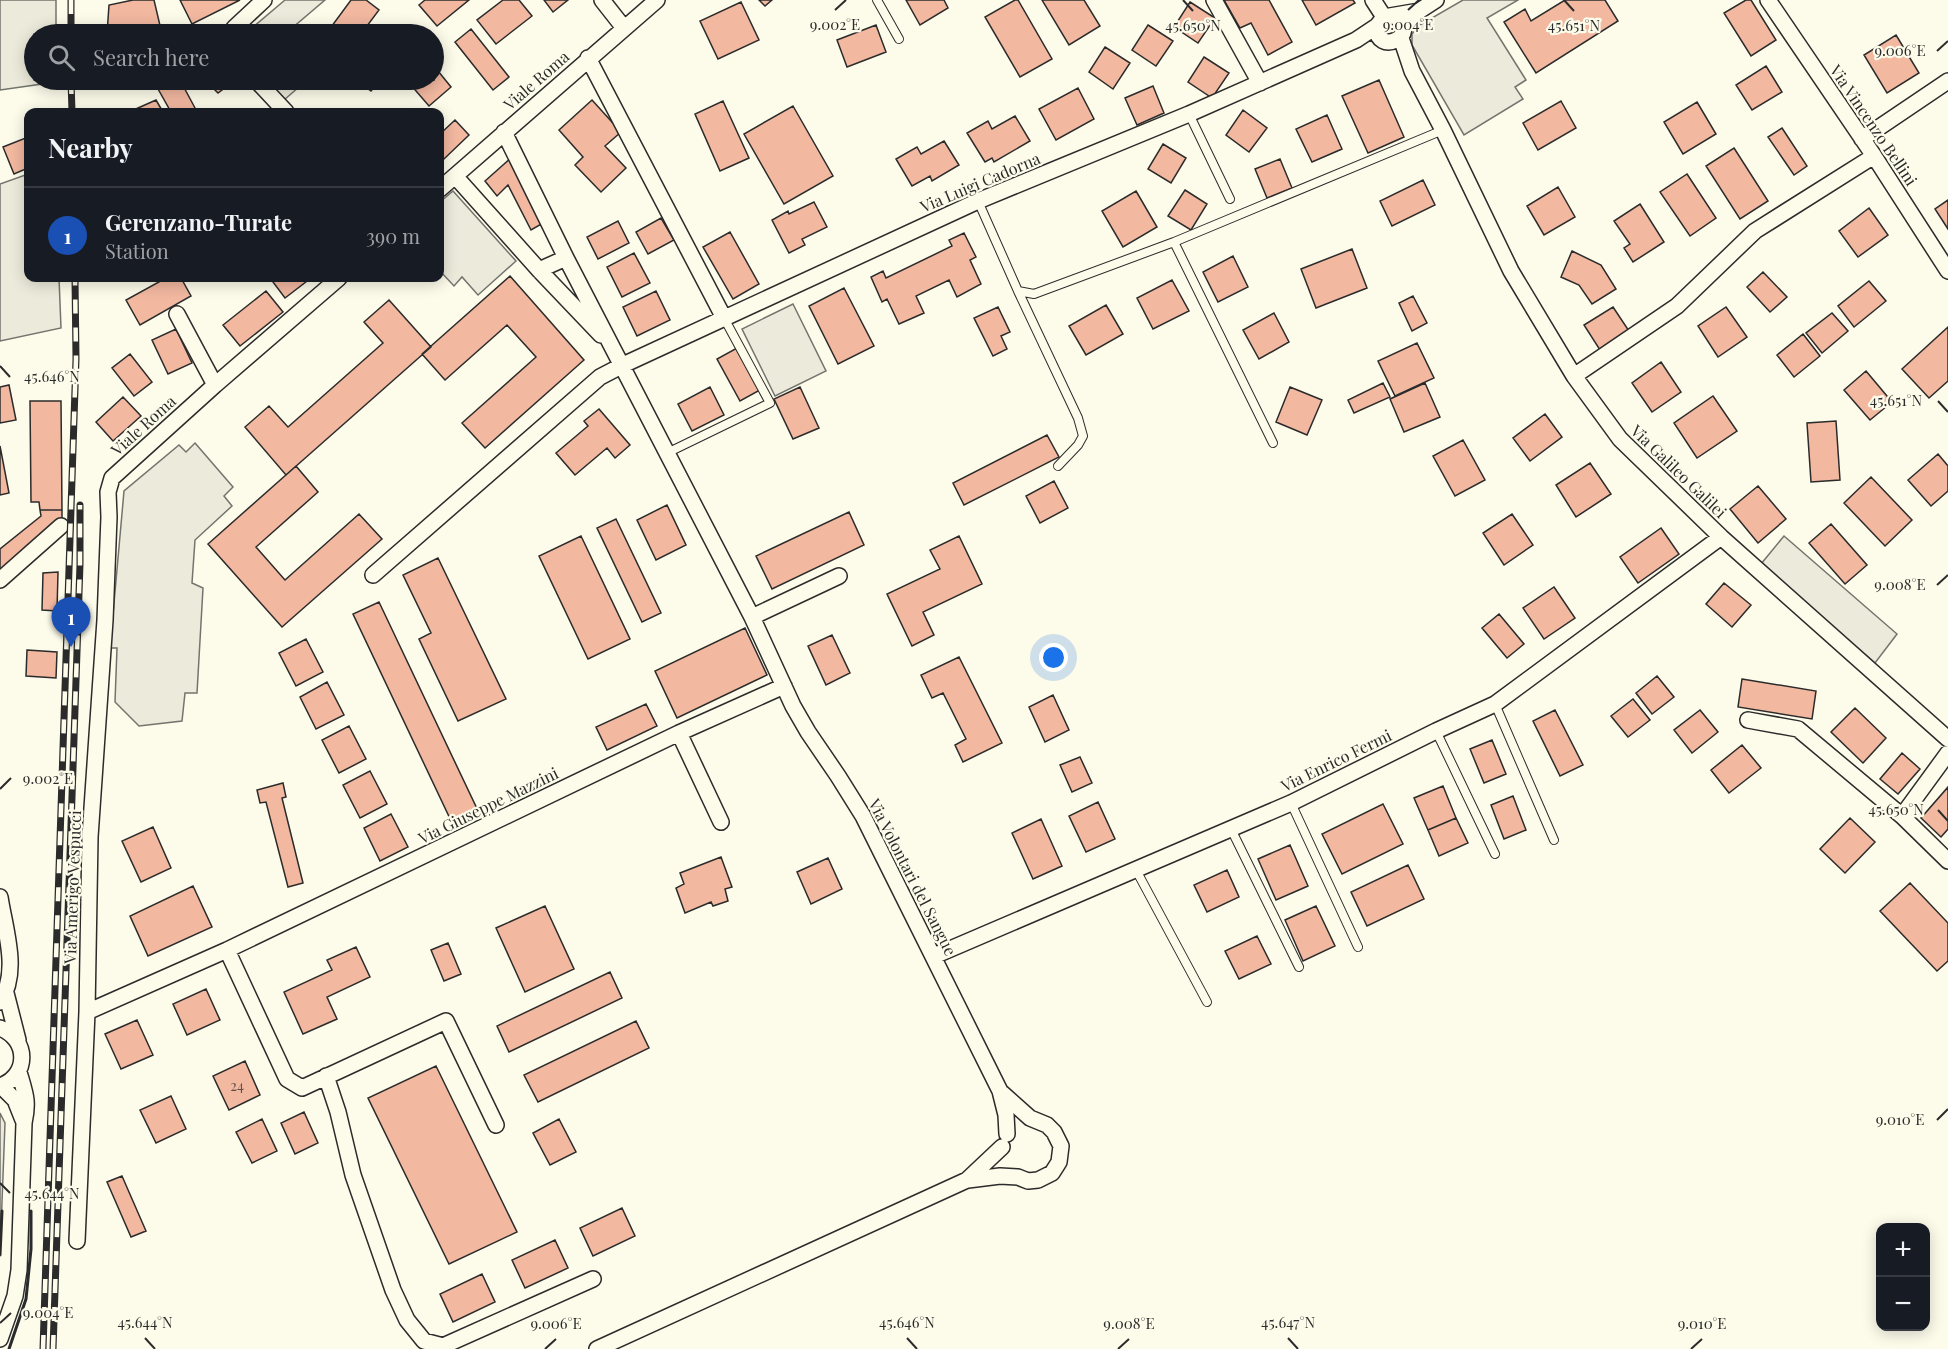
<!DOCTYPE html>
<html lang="en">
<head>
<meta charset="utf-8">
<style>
  body { margin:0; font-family:"Playfair Display",serif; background:#242831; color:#f1f3f6 }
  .controls { position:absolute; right:18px; bottom:18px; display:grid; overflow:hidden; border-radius:12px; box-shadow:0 3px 15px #0003 }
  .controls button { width:54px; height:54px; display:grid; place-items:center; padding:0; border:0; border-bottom:2px solid #363941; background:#171b24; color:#f1f3f6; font:30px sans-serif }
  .you { position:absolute; left:1054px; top:658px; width:21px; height:21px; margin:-15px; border:4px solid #fff; border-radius:50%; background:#1a73e8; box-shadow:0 0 0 9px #1a73e833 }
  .badge { display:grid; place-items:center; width:39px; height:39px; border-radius:50%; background:#2563eb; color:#fff; font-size:20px; font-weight:700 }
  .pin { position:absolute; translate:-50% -50px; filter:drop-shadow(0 2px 3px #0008) }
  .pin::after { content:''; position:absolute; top:32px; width:21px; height:18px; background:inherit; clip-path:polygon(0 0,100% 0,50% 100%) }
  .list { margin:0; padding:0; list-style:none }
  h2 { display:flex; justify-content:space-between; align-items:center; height:78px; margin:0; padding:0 24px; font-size:26px }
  h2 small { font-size:20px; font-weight:400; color:#9ea1a6 }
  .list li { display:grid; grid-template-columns:39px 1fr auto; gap:18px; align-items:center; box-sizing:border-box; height:96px; padding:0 24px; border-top:2px solid #363941 }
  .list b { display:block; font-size:22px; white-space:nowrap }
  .list p { margin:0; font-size:20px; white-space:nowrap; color:#9ea1a6 }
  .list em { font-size:20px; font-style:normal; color:#9ea1a6 }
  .icon { flex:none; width:33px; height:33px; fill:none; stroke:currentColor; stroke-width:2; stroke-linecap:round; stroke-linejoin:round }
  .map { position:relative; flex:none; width:1948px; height:1349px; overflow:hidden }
  .search { position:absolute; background:#171b24; box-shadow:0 3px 15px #0003; left:24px; top:24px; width:420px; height:66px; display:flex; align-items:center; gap:15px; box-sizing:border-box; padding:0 21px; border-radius:33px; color:#9ea1a6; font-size:22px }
  .panel { position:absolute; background:#171b24; box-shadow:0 3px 15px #0003; left:24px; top:108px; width:420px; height:174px; border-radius:12px }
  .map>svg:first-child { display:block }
</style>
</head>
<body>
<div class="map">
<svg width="1948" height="1349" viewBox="0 0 1948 1349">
  <rect width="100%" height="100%" fill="#fdfbea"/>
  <path fill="#ecebdb" stroke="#74746e" stroke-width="1.5" d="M0 0H56V34H34V80H56V82L0 90Z
    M28 174V278H59L61 328 0 341V184Z
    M0 1113 5 1123 0 1255Z"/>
  <path fill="#eceadb" stroke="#74746e" stroke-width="1.5" d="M285 0H325L285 34H245Z
    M1463 0H1518L1487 18 1526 80 1515 87 1523 99 1464 135 1412 45V34L1418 26Z
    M266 80H307L284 100Z
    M453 191 516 261 478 295 462 277 454 286 440 271V202Z
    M793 304 826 371 775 396 742 329Z
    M195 443 233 487 224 496 232 506 195 540 192 583 203 588 197 693H185L182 721 139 726 115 702 117 648H110L124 491 179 445 186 452Z
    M1784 536 1897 634 1875 663 1761 564Z"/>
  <path fill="#f2b8a0" stroke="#2b2b2b" stroke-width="1.5" d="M133 0H154L162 34H107L109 5Z
    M180 0H240L192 24Z
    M351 0H366L379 10 361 34H326Z
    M425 0H469L437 26 419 5Z
    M503 0H519L532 16 496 44 477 20Z
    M544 0H568L553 12Z
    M759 0H772L765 6Z
    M906 0H944L948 8 920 25Z
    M1015 0H1018L1052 59 1020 77 985 17Z
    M1042 0H1084L1100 26 1069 45Z
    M1224 0H1269L1292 42 1268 55 1251 23 1240 28Z
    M1302 0H1353L1355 3 1316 25Z
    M1565 0H1605L1618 21 1536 73 1504 22 1525 9 1531 21Z
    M1746 0H1751L1776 40 1751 56 1724 13Z
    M741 2 759 40 718 59 700 21Z
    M1190 2 1215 18 1198 43 1174 27Z
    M876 25 886 52 847 67 837 40Z
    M1148 25 1173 41 1156 66 1132 50Z
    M471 29 509 77 493 90 455 42Z
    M1896 35 1919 73 1887 93 1864 55Z
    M1105 47 1130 63 1113 89 1089 72Z
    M1204 57 1229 73 1212 98 1188 82Z
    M434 66 451 87 429 106 410 84 414 80H434Z
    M1766 66 1782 92 1752 110 1736 85Z
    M153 80H180L195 108 185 112H171Z
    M205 80H235L218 93Z
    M356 80H380L371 91Z
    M1379 80 1404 137 1368 153 1342 96Z
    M1153 86 1164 113 1137 125 1125 98Z
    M1078 88 1094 119 1056 140 1039 109Z
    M156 100 163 112H129Z
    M592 100 621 132 605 146 626 168 601 192 575 165 583 157 559 130Z
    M723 101 749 158 720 171 695 114Z
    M1561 101 1576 128 1538 150 1523 123Z
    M1697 102 1716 134 1683 154 1664 122Z
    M793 106 833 176 784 204 744 134Z
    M257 110V112H225V111Z
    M1243 110 1267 128 1249 152 1226 135Z
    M1327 115 1342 149 1312 162 1296 129Z
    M1015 116 1030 141 994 162 992 158 985 162 967 133 988 121 992 129Z
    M455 120 469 135 444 159 440 154V134Z
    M1782 128 1807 166 1794 175 1768 137Z
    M28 137V168L14 174 3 147Z
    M944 141 959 165 932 181 930 176 912 186 896 159 917 147 921 154Z
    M1163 144 1186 158 1171 183 1148 169Z
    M1734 148 1768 201 1740 219 1706 166Z
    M512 157 545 222 531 230 508 185 497 196 485 181Z
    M1280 159 1292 188 1267 198 1255 169Z
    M1687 174 1716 218 1690 236 1660 192Z
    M1423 180 1435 205 1392 226 1380 201Z
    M1558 187 1575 217 1544 235 1527 206Z
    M1185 190 1207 204 1191 230 1168 216Z
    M1136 191 1157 227 1123 247 1102 211Z
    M1948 200V229L1935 209Z
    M814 202 827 227 802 239 805 245 789 253 772 220 788 211 789 214Z
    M1640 204 1664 242 1633 262 1624 248 1630 244 1614 221Z
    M1869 208 1888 235 1858 257 1839 231Z
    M661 218 674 240 648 254 636 232Z
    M618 221 629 243 598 259 587 237Z
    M730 232 759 284 733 299 703 247Z
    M964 233 976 257 970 260 981 284 957 297 949 280 916 296 924 313 899 324 887 299 882 302 871 277 883 271 886 278 952 246 949 240Z
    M1352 249 1367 288 1316 308 1301 269Z
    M1572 251 1601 265 1616 289 1592 304 1579 285 1561 277Z
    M634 253 650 283 622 297 607 267Z
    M1233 256 1248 287 1218 302 1203 272Z
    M1763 272 1787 297 1770 312 1747 287Z
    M510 276 584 360 485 448 462 423 536 357 507 325 445 380 422 354Z
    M166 278H181L191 296 140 325 126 300Z
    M270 278H311L285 298Z
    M1172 280 1189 311 1153 329 1137 298Z
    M1869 281 1886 301 1854 327 1838 306Z
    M844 288 874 346 838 364 809 306Z
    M266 291 283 312 240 346 223 325Z
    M656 291 670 320 637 336 623 307Z
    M1413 296 1427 323 1412 331 1399 303Z
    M389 300 431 347 286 475 245 427 269 406 288 427 383 343 364 322Z
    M1106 305 1123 334 1086 355 1069 326Z
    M998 307 1010 332 1001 336 1007 349 993 356 974 318Z
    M1613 307 1629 331 1600 350 1584 325Z
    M1726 307 1747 337 1718 357 1698 326Z
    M1274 313 1289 342 1259 359 1243 330Z
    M1832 313 1848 331 1822 353 1806 333Z
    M1948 327V381L1929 398 1902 369Z
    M176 329 192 363 168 374 152 340Z
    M1803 334 1820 356 1794 377 1777 355Z
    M1417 343 1434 378 1395 396 1378 361Z
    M737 348 760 390 740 401 717 359Z
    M130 354 152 382 134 396 112 368Z
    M1661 362 1681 392 1652 412 1632 383Z
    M1866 371 1892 402 1870 420 1844 390Z
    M1383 383 1390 397 1354 413 1348 400Z
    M1425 383 1440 417 1404 432 1390 399Z
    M9 385 16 420 0 423V387Z
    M710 387 724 415 692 431 678 404Z
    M800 387 819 428 793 439 774 399Z
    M1290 387 1322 400 1307 435 1276 422Z
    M1713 396 1737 431 1697 458 1674 423Z
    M123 397 141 416 113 441 96 422Z
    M30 401H61L62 510H40L39 502H31Z
    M599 409 630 445 615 458 607 448 575 475 556 453 588 426 584 421Z
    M1545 414 1562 437 1530 461 1513 438Z
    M1836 421 1840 480 1811 482 1807 423Z
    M1047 435 1059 457 964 505 953 483Z
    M1463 440 1485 480 1455 496 1433 456Z
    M0 446 9 493 0 495Z
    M1938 454 1948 466V491L1931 506 1908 480Z
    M1590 463 1611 494 1576 517 1556 485Z
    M296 466 318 492 256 547 285 580 359 514 382 539 282 627 208 544Z
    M1871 477 1912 520 1885 546 1844 503Z
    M1054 481 1068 508 1040 523 1026 496Z
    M1758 486 1786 519 1758 543 1730 509Z
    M667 505 686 545 656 560 637 520Z
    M40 510H62V521L0 576V549L41 516Z
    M849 512 864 545 772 589 756 556Z
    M1512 514 1533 545 1504 565 1483 533Z
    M616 519 661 613 642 622 597 528Z
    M1831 524 1867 565 1845 584 1809 543Z
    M1661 528 1679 554 1638 583 1620 557Z
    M581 536 630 639 588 659 539 556Z
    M959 536 982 584 923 612 934 635 912 646 887 594 940 569 930 550Z
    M438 558 506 699 458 721 419 639 431 633 403 575Z
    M58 572 57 611 42 610 43 573Z
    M1724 583 1751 605 1732 627 1706 604Z
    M1554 587 1575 618 1544 639 1523 608Z
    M379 602 480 815 454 827 353 614Z
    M1499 614 1524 644 1507 658 1482 628Z
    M745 628 767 675 677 718 655 671Z
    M832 635 850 673 826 685 808 646Z
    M306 639 323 672 296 686 279 653Z
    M27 650 57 652 56 678 26 676Z
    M959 657 1002 743 963 762 955 745 966 739 943 693 932 698 921 675Z
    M1657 676 1674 697 1652 714 1636 693Z
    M1742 679 1816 691 1812 719 1738 707Z
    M327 682 344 715 316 729 300 697Z
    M1053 695 1069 730 1045 742 1029 707Z
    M1633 699 1650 720 1628 737 1611 716Z
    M646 704 657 726 607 750 596 727Z
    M1855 708 1886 738 1863 763 1831 732Z
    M1555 710 1583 765 1560 776 1533 721Z
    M1700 710 1718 732 1692 753 1674 730Z
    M349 726 366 759 339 773 322 740Z
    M1492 740 1506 774 1484 783 1470 749Z
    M1742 745 1761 768 1729 793 1711 770Z
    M1902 753 1920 769 1898 794 1880 779Z
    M1080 757 1092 783 1072 792 1060 765Z
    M370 771 387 804 360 818 343 785Z
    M283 783 286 797 282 798 303 883 288 887 266 802 260 803 257 790Z
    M1443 786 1456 818 1428 830 1414 798Z
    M1948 787V829L1941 837 1921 818Z
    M1513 796 1526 830 1504 839 1491 805Z
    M1098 802 1115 839 1086 852 1069 816Z
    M1383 804 1403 844 1342 874 1322 834Z
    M391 814 408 847 380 861 364 828Z
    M1456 818 1468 843 1439 856 1428 830Z
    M1850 818 1875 842 1845 873 1820 849Z
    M1041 819 1062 866 1033 879 1012 833Z
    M153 827 171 868 141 882 122 841Z
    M1290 845 1308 886 1276 900 1258 859Z
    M721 857 732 887 725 889 728 901 713 906 711 902 685 913 676 888 684 884 680 873Z
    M828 858 842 889 811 904 797 872Z
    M1408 865 1424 899 1367 926 1351 892Z
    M1227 870 1239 897 1207 912 1194 885Z
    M1910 883 1948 923V961L1937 971 1880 911Z
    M193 886 212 927 148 956 130 916Z
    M545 906 574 969 525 992 496 928Z
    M1316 906 1335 946 1303 961 1285 920Z
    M1257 936 1271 964 1239 979 1225 951Z
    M448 943 461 974 444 981 431 950Z
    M356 947 370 977 327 997 337 1019 303 1034 284 992 332 970 327 960Z
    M610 972 622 998 509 1052 497 1026Z
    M206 989 220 1020 187 1035 173 1004Z
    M137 1020 153 1055 121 1069 105 1034Z
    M636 1021 649 1048 538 1102 524 1075Z
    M245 1061 260 1095 229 1110 213 1076Z
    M436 1066 517 1232 449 1264 368 1098Z
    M171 1096 186 1129 156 1143 140 1110Z
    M304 1112 318 1143 295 1154 281 1123Z
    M262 1119 277 1151 252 1163 236 1132Z
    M559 1119 576 1152 550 1165 533 1133Z
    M122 1176 146 1231 131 1237 107 1182Z
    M622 1208 635 1236 593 1256 580 1228Z
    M555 1240 568 1268 525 1288 512 1260Z
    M482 1274 495 1302 453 1322 440 1294Z"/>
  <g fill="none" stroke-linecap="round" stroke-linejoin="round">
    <defs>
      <path id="lane" d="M877 0 899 39
        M1189 114 1230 199
        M978 201 1018 291 1034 294 1174 242 1443 130
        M1174 242 1273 443
        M1018 291 1078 418 1083 436 1078 445 1058 466
        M667 453 770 403 724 318
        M1495 704 1554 840
        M1436 731 1495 854
        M1291 803 1358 947
        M1231 829 1299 967
        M1136 870 1207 1002"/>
      <path id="street" d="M602 0 624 28
        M1214 0 1260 83
        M1373 0 1384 17
        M1768 0 1874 156 1948 271
        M1413 18 1419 11 1436 0
        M1377 26C1375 58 1423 35 1395 16
        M233 34 234 28 264 0
        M1401 38 1412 71 1443 130 1511 271 1574 376 1620 439 1721 537 1948 739
        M588 58 724 318
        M256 80 286 112
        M504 132 566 258 752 617 793 706 808 732 838 776 863 816 1000 1091 1006 1115 1007 1134
        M1862 139 1948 81
        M455 176 539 270 601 335
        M440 189 657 0
        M539 270 566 258
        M177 314 215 385
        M1574 376 1677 306 1755 231 1874 156
        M373 575 600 377 623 365 978 201 1189 114 1356 40 1377 26 1384 17 1419 11
        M0 580 61 526
        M752 617 839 576
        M1748 720 1798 729 1902 816
        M679 733 721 822
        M1948 753 1902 816 1948 861
        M0 897C5 930 20 972 0 1002
        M227 950 287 1079 302 1088 446 1021 496 1125
        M934 956 1291 803 1436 731 1495 704 1721 537
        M6 993 18 1040
        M87 1012 227 950 679 733 784 686
        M0 1028C29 1039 29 1076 0 1086
        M326 1076 338 1112 353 1175 393 1290 407 1320 424 1341 443 1346 593 1279
        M1 1086 15 1100 23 1120
        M968 1180 1000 1176 1018 1177 1028 1181 1038 1180 1052 1173 1059 1162 1061 1146 1054 1132 1047 1125 1030 1118 1002 1093
        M77 1241 87 1012 90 837 105 620 109 517 108 492 112 478 215 385 339 278
        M0 1339 15 1296 19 1270 24 1123C29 1101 25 1093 19 1072
        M597 1349 967 1180 1002 1147"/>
    </defs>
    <use href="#lane" stroke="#2b2b2b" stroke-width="10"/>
    <use href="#street" stroke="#2b2b2b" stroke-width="18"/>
    <use href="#lane" stroke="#fdfbea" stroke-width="8"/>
    <use href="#street" stroke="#fdfbea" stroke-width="15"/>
    <defs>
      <path id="rail" d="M71 0V34
        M71 80 72 112
        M43 1349 76 359 75 278
        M53 1349 80 564V505"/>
    </defs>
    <use href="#rail" stroke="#2b2b2b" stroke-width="7"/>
    <use href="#rail" stroke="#fdfbea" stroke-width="4.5" stroke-dasharray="14" stroke-linecap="butt"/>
    <path stroke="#2b2b2b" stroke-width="3" d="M0 1255 2 1211
      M9 1349 26 1299 31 1249V1211"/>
  </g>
  <path fill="none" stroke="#2b2b2b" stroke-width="2" d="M1183 0 1193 11M1564 0 1574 11M835 10 846 0M1408 10 1419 0M1937 51 1948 41M0 366 10 377M1938 401 1948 412M1937 585 1948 575M0 789 11 778M1938 810 1948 821M1937 1120 1948 1109M0 1183 10 1193M0 1323 11 1313M145 1338 155 1349M907 1338 917 1349M1288 1338 1298 1349M545 1349 556 1339M1118 1349 1129 1339M1691 1349 1702 1339"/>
  <g text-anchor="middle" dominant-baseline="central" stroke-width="4.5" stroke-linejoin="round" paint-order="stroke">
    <g font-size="14" fill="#5d4e48">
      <text x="237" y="1085">24</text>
    </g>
    <g font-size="16" fill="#2b2b2b" stroke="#fdfbea">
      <text transform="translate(536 80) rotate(-41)">Viale Roma</text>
      <text transform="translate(1874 125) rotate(56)">Via Vincenzo Bellini</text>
      <text transform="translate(980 182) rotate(-23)">Via Luigi Cadorna</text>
      <text transform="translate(143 425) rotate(-42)">Viale Roma</text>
      <text transform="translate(1679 471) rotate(44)">Via Galileo Galilei</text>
      <text transform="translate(1336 760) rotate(-26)">Via Enrico Fermi</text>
      <text transform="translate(488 805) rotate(-26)">Via Giuseppe Mazzini</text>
      <text transform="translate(913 877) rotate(63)">Via Volontari del Sangue</text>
      <text transform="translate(72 887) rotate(-88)">Via Amerigo Vespucci</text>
    </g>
  </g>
  <g font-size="15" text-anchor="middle" fill="#2b2b2b" stroke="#fdfbea" stroke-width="4.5" stroke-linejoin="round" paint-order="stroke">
    <text x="835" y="30">9.002°E</text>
    <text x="1408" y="30">9.004°E</text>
    <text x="1193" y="31">45.650°N</text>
    <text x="1574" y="31">45.651°N</text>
    <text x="1900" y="56">9.006°E</text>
    <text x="52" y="382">45.646°N</text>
    <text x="1896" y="406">45.651°N</text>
    <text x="1900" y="590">9.008°E</text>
    <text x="48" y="784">9.002°E</text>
    <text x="1896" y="815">45.650°N</text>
    <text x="1900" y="1125">9.010°E</text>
    <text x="52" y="1199">45.644°N</text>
    <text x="48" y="1318">9.004°E</text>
    <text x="145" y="1328">45.644°N</text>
    <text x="907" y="1328">45.646°N</text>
    <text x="1288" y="1328">45.647°N</text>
    <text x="556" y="1329">9.006°E</text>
    <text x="1129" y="1329">9.008°E</text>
    <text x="1702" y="1329">9.010°E</text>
  </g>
</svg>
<div class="controls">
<button>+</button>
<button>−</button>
</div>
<div class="you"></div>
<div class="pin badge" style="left:71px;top:647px;background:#1a4fb4">1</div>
<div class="search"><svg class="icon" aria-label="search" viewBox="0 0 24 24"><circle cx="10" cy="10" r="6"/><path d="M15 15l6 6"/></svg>Search here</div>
<section class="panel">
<h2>Nearby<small></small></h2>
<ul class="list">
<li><span class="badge" style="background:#1a4fb4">1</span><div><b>Gerenzano-Turate</b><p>Station</p></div><em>390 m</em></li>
</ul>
</section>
</div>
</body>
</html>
